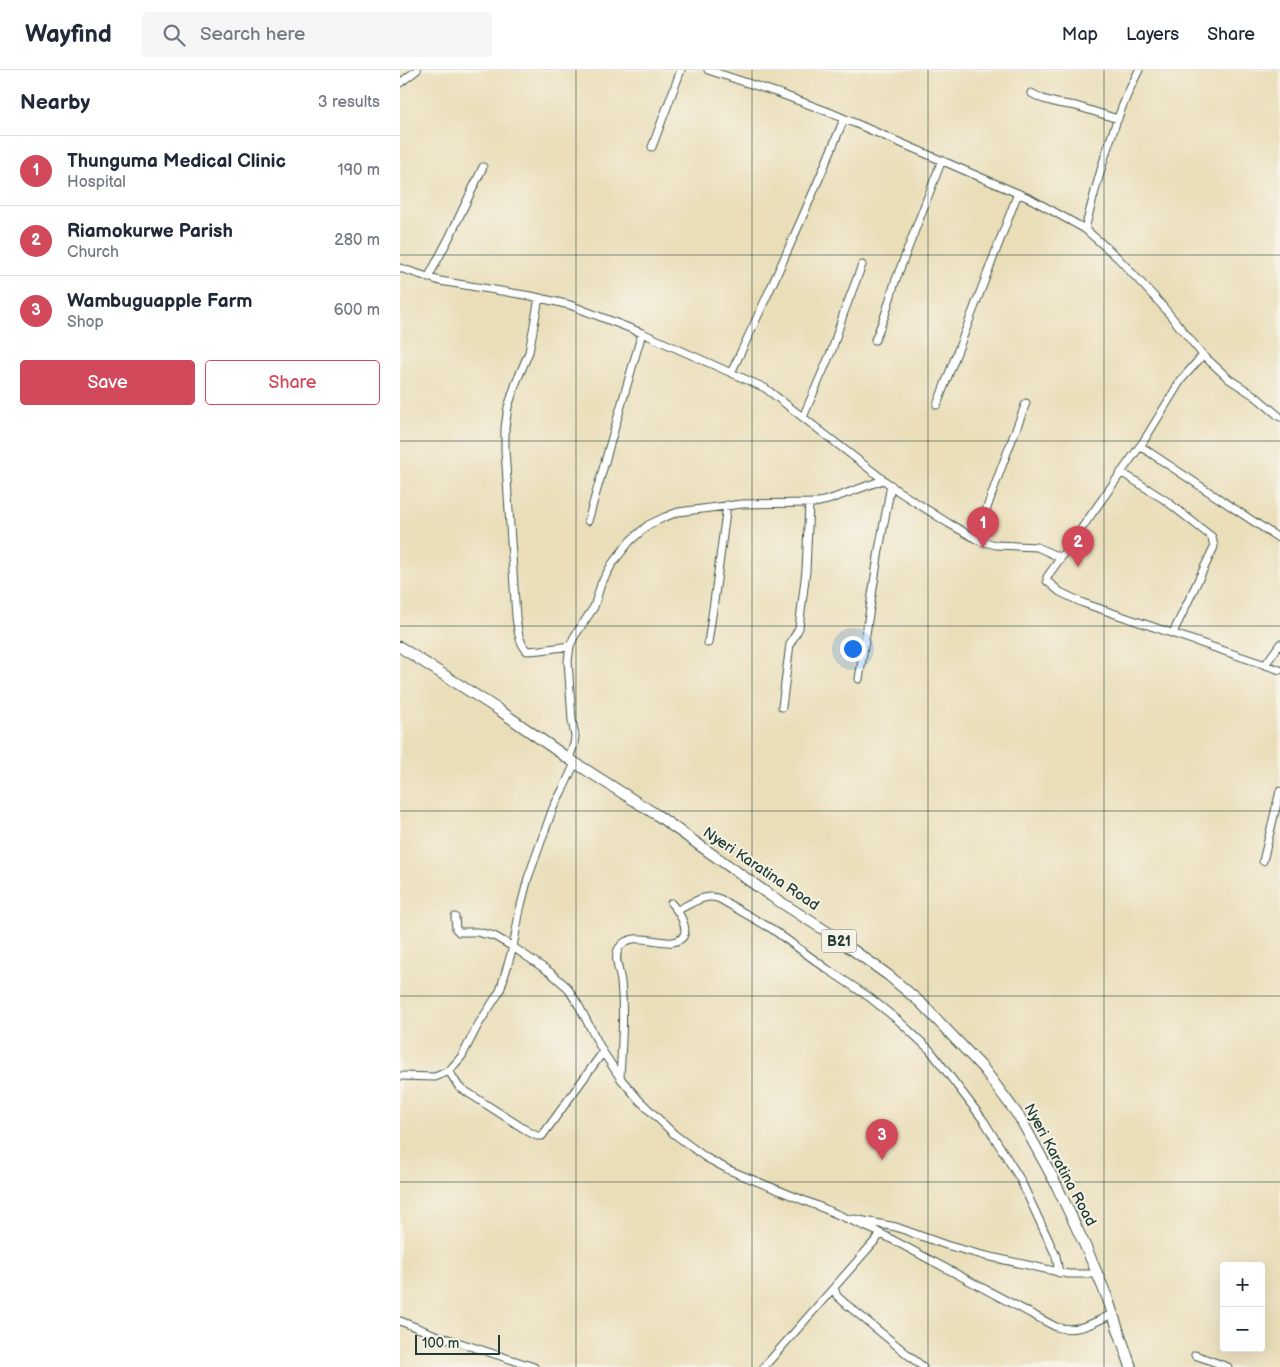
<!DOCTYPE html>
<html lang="en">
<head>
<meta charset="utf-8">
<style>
  body { margin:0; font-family:"Balsamiq Sans",sans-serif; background:#f6f6f7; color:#1f2937 }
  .controls { position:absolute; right:15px; bottom:15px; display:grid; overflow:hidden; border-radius:5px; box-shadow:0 5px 20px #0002 }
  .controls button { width:45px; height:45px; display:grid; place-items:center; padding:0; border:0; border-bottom:1px solid #e0e1e3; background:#fff; color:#1f2937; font:25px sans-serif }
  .scale { position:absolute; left:15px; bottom:12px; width:85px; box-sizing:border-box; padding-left:5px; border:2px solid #1f3d34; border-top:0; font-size:14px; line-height:18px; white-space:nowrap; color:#1f3d34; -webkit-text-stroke:4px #f7f3e8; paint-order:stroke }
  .you { position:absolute; left:452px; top:578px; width:18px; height:18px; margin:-12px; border:4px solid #fff; border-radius:50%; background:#1a73e8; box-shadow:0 0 0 8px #1a73e833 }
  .badge { display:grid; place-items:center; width:32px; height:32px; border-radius:50%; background:#d1495b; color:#fff; font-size:16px; font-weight:700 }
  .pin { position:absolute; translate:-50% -41px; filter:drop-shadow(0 1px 2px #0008) }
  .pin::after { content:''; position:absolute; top:26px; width:18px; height:15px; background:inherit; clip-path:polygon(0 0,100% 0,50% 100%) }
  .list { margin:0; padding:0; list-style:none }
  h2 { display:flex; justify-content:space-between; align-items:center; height:65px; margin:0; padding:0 20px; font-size:21px }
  h2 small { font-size:16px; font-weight:400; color:#747a83 }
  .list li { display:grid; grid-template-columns:32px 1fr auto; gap:15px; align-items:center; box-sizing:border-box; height:70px; padding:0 20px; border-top:1px solid #e0e1e3 }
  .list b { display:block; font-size:19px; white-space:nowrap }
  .list p { margin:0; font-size:16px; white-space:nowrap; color:#747a83 }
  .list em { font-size:16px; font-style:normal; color:#747a83 }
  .actions { display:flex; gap:10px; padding:15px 20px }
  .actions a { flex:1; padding:11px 0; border:1px solid #d1495b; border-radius:5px; text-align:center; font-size:18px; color:#d1495b }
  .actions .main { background:#d1495b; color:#fff }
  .icon { flex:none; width:28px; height:28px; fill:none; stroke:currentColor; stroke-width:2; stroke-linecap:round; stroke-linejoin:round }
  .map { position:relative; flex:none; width:880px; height:1297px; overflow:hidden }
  header { display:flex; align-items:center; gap:30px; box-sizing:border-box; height:70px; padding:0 25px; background:#fff; border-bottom:1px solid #e0e1e3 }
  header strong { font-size:24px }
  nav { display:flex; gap:28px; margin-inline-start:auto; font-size:18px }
  .search { width:350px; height:45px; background:#f6f6f7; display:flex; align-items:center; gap:12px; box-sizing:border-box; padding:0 18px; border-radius:5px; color:#747a83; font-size:19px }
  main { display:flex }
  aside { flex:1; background:#fff }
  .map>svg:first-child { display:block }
</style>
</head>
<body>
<header>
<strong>Wayfind</strong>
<div class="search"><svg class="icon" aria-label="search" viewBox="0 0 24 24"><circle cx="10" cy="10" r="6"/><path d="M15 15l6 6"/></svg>Search here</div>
<nav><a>Map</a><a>Layers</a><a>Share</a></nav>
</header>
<main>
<aside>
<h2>Nearby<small>3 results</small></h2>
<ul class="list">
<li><span class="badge">1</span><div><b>Thunguma Medical Clinic</b><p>Hospital</p></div><em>190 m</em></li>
<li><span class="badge">2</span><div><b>Riamokurwe Parish</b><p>Church</p></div><em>280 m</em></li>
<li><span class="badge">3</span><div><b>Wambuguapple Farm</b><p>Shop</p></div><em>600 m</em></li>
</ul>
<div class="actions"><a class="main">Save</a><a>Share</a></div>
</aside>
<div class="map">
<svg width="880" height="1297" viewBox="0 0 880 1297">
  <rect width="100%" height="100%" fill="#f7f3e8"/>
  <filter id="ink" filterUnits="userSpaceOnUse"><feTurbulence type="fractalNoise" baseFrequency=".02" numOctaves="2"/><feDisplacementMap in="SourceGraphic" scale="10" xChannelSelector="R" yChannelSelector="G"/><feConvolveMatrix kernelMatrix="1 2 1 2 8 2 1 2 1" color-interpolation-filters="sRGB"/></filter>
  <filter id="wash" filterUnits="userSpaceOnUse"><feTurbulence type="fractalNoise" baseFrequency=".0096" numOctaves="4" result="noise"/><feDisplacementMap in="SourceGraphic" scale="20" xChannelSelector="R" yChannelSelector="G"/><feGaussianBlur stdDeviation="1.12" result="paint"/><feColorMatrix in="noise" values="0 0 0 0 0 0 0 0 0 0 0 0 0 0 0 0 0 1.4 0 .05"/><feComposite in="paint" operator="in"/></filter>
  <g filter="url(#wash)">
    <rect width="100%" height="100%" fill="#eadeb9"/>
  </g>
  <g filter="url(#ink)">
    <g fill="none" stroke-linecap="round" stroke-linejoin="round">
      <defs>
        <path id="minor" d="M308 0 378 23 429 42 631 129 685 159 717 187 760 233 803 285 829 309 855 326 880 347
          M0 13 17 0
          M631 23 643 29 657 33 676 36 718 49
          M252 77 281 0
          M685 159C699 105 713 50 739 0
          M0 198 40 211 131 226 170 235 242 263 365 318 498 421 548 453 580 471 596 475 637 477 661 488
          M28 208 50 166 83 97
          M139 228 129 282 116 313 108 337 105 358V380L116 547C118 560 118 571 127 581L141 580 170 576
          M475 270 485 245 495 212 542 90
          M803 285 781 310 745 369 647 507V511L660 522 683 533 880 600
          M331 303C371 219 409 135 444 49
          M537 335 618 123
          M403 347 432 280 443 245 462 195
          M740 376 880 469
          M721 402 765 430 812 467 814 477 773 563
          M188 451 242 263
          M576 469 599 404 626 333
          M308 573 314 532 327 435
          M865 595 880 574
          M459 609 479 480 491 415
          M382 637 390 574 399 558 406 501 409 433
          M169 689 174 674 175 666 172 650 168 591 170 576 174 567 194 537 201 514 212 494 230 471 238 464 248 455 265 447 278 442 342 434 414 433 428 430 483 410
          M863 791 880 721
          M278 840C290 834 307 822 320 829L372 859 427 899 469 927 499 951 530 980 584 1051 620 1109 656 1186 659 1203
          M55 847 56 859 59 862H77L94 866 113 877 151 903 167 917 179 936 203 982 221 1009 239 1030 274 1064 305 1087 329 1100 425 1139 476 1161 656 1257C678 1263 693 1253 712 1244
          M49 1001 59 1017 129 1062 137 1066H142L203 982
          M0 1006 35 1007 49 1001 62 986 78 955 100 921 113 877 120 839 128 808 153 738 164 717 175 693
          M220 1007C222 975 224 943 221 912 220 902 213 887 219 878 230 860 257 874 273 872 296 868 280 843 271 833
          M454 1149 496 1157 546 1175 582 1185 668 1204H697
          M434 1218 437 1226 446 1234 523 1297
          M0 1251 33 1264 134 1297
          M795 1285 828 1297
          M364 1297 481 1164"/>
        <path id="highway" d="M0 577 99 640 169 689 257 745 371 826 429 863 488 905 521 933 583 998 620 1048 654 1110 688 1182 707 1227 731 1297"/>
      </defs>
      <use href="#minor" stroke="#3d5548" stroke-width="9"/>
      <use href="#highway" stroke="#3d5548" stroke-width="12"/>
      <use href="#minor" stroke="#fff" stroke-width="7"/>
      <use href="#highway" stroke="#fff" stroke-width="10"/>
    </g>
  </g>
  <path fill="none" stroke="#1f3d34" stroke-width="1" stroke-opacity="0.55" d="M176 0V1297M352 0V1297M528 0V1297M704 0V1297M0 185H880M0 371H880M0 556H880M0 741H880M0 926H880M0 1112H880"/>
  <g text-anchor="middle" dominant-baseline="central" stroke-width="4" stroke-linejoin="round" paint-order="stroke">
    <rect fill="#f7f3e8" stroke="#60746a" stroke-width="1" x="421.5" y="859.5" width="35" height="23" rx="4"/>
    <g font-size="14" font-weight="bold" fill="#1f3d34">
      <text x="439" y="871">B21</text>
    </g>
    <g font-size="15" fill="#1f3d34" stroke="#f7f3e8">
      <text transform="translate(361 799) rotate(34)">Nyeri Karatina Road</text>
      <text transform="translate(660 1095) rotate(62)">Nyeri Karatina Road</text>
    </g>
  </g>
</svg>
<div class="controls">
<button>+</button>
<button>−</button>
</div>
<div class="scale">100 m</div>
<div class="you"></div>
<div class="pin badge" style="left:583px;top:478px">1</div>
<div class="pin badge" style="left:678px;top:497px">2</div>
<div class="pin badge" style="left:482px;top:1090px">3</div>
</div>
</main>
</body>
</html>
